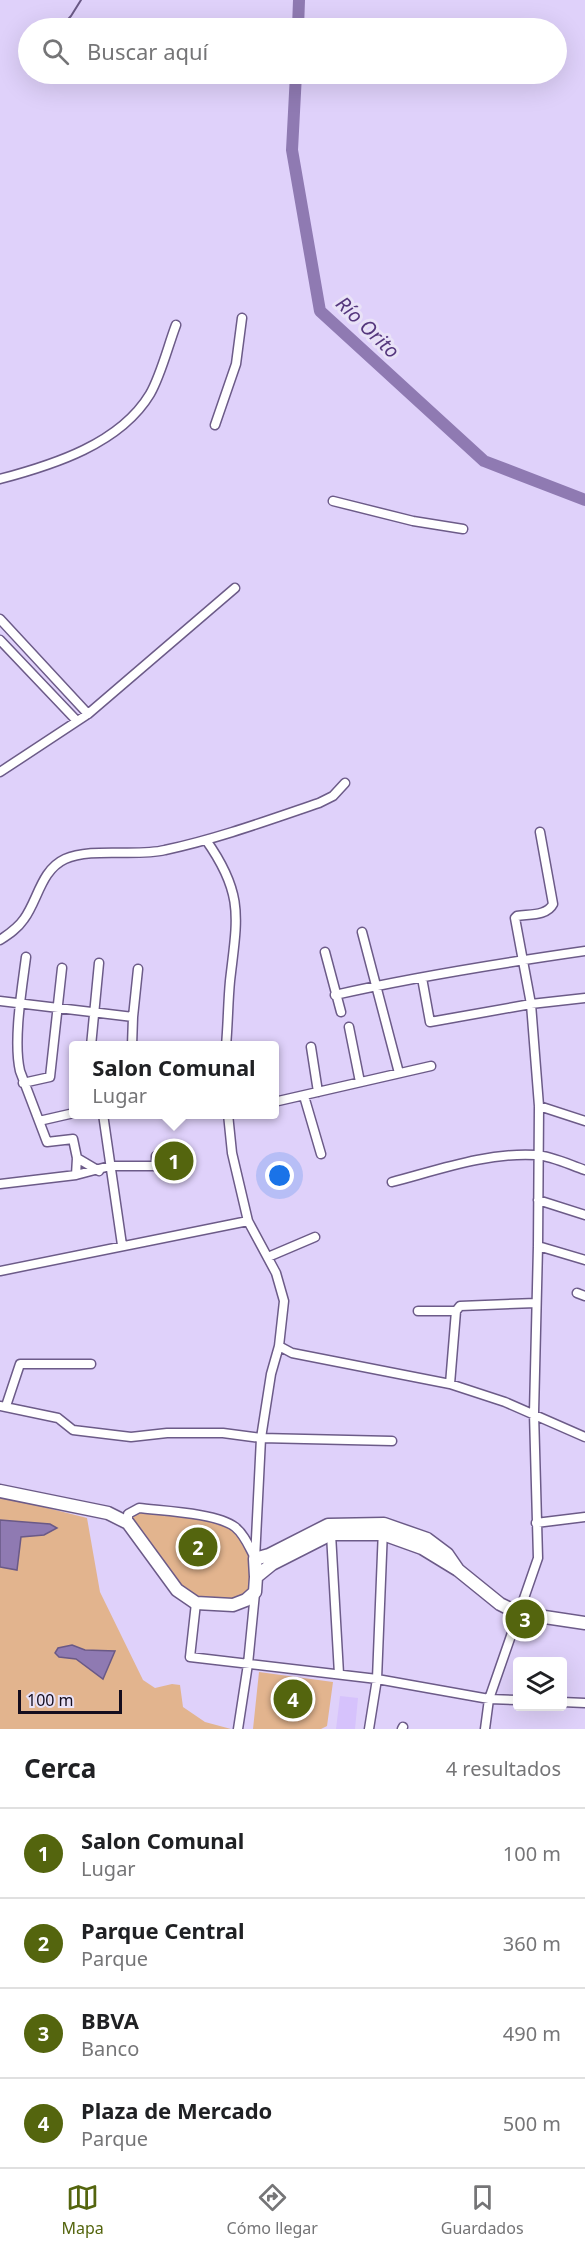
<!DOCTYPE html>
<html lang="es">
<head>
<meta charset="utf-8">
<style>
  body { margin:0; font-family:"Noto Sans",sans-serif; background:#f2f2f2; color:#202124 }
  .controls { position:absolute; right:18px; bottom:18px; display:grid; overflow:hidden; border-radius:6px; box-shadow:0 6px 24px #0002 }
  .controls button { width:54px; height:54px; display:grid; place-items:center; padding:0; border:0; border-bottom:2px solid #e0e0e0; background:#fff; color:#202124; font:30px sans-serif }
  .scale { position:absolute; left:18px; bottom:15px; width:104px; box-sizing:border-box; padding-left:6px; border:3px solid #140d1e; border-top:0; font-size:16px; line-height:21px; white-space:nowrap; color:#140d1e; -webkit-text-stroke:4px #e9e2f7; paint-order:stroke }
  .you { position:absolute; left:280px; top:1176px; width:21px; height:21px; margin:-15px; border:4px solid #fff; border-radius:50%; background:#1a73e8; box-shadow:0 0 0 9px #1a73e833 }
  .badge { display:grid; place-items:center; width:39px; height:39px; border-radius:50%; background:#54650e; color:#fff; font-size:20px; font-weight:700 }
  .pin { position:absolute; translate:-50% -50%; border:3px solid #fff; box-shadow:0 2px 6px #0006 }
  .popup { position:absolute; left:69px; top:1041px; width:210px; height:78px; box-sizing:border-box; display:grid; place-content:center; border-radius:6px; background:#fff; filter:drop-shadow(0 2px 4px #0005); font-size:20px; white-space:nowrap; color:#757577 }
  .popup b { font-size:22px; color:#202124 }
  .popup::after { content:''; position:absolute; left:50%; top:100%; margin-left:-12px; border:12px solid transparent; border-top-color:#fff }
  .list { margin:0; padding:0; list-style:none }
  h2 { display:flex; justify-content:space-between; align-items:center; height:78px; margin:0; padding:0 24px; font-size:26px }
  h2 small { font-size:20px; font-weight:400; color:#757577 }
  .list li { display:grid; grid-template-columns:39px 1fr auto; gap:18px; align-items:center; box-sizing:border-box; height:90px; padding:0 24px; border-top:2px solid #e0e0e0 }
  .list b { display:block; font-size:22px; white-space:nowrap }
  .list p { margin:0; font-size:20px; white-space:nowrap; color:#757577 }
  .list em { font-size:20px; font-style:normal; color:#757577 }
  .icon { flex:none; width:33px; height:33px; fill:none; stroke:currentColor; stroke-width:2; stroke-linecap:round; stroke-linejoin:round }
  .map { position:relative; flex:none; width:585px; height:1729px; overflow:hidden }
  .search { position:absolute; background:#fff; box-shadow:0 6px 24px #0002; left:18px; right:18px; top:18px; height:66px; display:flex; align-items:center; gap:15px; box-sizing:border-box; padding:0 21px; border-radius:33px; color:#757577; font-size:22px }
  .sheet { height:438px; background:#fff }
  nav { display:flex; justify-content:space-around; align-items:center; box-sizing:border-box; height:84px; border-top:2px solid #e0e0e0; background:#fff; font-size:16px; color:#757577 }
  nav a { display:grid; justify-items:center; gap:3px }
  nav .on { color:#54650e }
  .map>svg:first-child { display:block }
</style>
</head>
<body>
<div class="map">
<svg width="585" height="1729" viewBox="0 0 585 1729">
  <rect width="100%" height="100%" fill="#dfd1fa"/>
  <path fill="#d6c2fc" d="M340 1696 358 1698 355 1729H336Z"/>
  <path fill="#e2b48e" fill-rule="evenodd" d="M0 1496 87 1518 100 1592 143 1680 155 1688 172 1684 180 1685 183 1707 205 1722 231 1729H0V1567L17 1569 20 1537 44 1535 50 1524 0 1520ZM72 1645 85 1650 115 1651 103 1678 76 1659 59 1657Z
    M139 1508 219 1519 233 1526 255 1559V1592L220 1606 177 1590 128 1514Z
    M259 1672 333 1682 327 1726 321 1729H253Z"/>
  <path fill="#8f7ab2" stroke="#6a5986" stroke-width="1.5" d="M0 1520 50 1524 57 1528 44 1535 21 1537 17 1570 0 1567Z
    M72 1645 85 1650 115 1651 103 1679 76 1659 59 1657 55 1653 58 1648Z"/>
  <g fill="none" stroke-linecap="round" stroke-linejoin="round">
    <path stroke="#6a5986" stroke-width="2" d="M60 28 71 16 81 0"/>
    <path stroke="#8f7ab2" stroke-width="12" d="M298 28 299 0
      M296 74 292 150 320 311 484 461 585 500"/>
    <defs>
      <path id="street" d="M215 425 236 364 242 318
        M0 479C53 465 120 444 150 394 161 375 168 346 176 325
        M333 501 413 521 463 529
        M0 619 88 714
        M0 640 77 721
        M0 772 88 714 235 588
        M206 840C245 895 237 919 230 981 228 1002 228 1024 226 1046
        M362 932 399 1073
        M0 940C9 934 18 928 24 919 38 900 41 870 65 859 91 847 136 857 165 850 217 839 269 820 319 803L333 796 345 783
        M325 952 341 1012
        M26 957C22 988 13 1041 20 1071L47 1142 73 1139 77 1158 76 1175
        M422 978 430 1022 531 1004 585 998
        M335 995C418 976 502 963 585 951
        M0 1001 133 1017
        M349 1027 360 1082
        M91 1046 99 963
        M132 1046 133 1017 138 969
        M311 1047 318 1092
        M23 1083 50 1077 62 968
        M304 1096 321 1154
        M274 1102 431 1066
        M539 1106 585 1121
        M103 1114 122 1245
        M228 1114 232 1153 248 1221 276 1273 284 1301 279 1346 271 1374 261 1438 255 1559
        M39 1121 74 1113
        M77 1158 99 1171
        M392 1182C438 1170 488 1152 536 1155 552 1156 570 1165 585 1170
        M0 1184 76 1175 110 1166H156V1156L179 1155
        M538 1200 585 1215
        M538 1246 585 1260
        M268 1257 315 1237
        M0 1271 248 1221
        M577 1293 585 1296
        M418 1311H456L460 1306 536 1303
        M279 1346 292 1353 450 1384 505 1402 585 1437
        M450 1384 456 1311
        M0 1406 58 1418 73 1430 131 1437 167 1433H223L261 1438 392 1441
        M6 1406 20 1364H91
        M128 1523V1514L139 1508C163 1511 217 1513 235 1527 245 1535 249 1547 255 1558
        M536 1523 585 1517
        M331 1534 339 1674
        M196 1603 190 1657 377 1679 489 1699 518 1700
        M562 1702 585 1703
        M238 1729 248 1664 255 1593
        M369 1729 377 1679 383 1529
        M402 1729 403 1727
        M485 1729 489 1699 538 1558 534 1413 538 1246 539 1106 531 1004 515 918 517 916C529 914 547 916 553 904L540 832"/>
      <path id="secondary" d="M0 1491 108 1513 128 1523 177 1590 196 1603 233 1605 246 1600 255 1592 256 1577 255 1559 269 1555 328 1525 384 1524 427 1539 447 1554 458 1570
        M256 1577 272 1564 331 1534H383L422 1548 458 1570 500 1604 518 1613 585 1623"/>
    </defs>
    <use href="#street" stroke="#6c5b88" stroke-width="11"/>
    <use href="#secondary" stroke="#6c5b88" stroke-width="15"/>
    <use href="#street" stroke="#fff" stroke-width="8"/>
    <use href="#secondary" stroke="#fff" stroke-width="12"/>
  </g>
  <g text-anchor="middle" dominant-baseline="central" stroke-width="6" stroke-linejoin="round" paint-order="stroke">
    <g font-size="20" font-style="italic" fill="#55377d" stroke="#e9e2f7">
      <text transform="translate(368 327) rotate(44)">Río Orito</text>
    </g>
  </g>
</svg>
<div class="controls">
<button><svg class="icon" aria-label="layers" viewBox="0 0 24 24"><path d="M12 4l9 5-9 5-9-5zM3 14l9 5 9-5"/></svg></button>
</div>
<div class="scale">100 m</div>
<div class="you"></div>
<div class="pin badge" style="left:174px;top:1161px">1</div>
<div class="popup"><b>Salon Comunal</b>Lugar</div>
<div class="pin badge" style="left:198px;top:1547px">2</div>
<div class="pin badge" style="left:525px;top:1619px">3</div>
<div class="pin badge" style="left:293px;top:1699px">4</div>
<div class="search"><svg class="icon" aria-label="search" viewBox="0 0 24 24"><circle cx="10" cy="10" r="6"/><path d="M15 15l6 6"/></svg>Buscar aquí</div>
</div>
<section class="sheet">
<h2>Cerca<small>4 resultados</small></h2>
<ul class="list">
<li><span class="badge">1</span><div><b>Salon Comunal</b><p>Lugar</p></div><em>100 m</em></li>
<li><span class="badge">2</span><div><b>Parque Central</b><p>Parque</p></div><em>360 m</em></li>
<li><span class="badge">3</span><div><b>BBVA</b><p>Banco</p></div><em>490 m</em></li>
<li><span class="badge">4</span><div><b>Plaza de Mercado</b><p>Parque</p></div><em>500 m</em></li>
</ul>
</section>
<nav>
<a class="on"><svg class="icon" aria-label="map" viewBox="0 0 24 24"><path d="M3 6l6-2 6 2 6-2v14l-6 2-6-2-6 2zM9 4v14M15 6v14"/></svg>Mapa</a>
<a><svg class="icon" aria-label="directions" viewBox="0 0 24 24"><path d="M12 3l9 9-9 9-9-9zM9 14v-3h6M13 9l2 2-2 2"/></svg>Cómo llegar</a>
<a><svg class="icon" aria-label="saved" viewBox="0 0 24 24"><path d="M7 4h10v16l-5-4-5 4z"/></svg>Guardados</a>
</nav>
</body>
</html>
